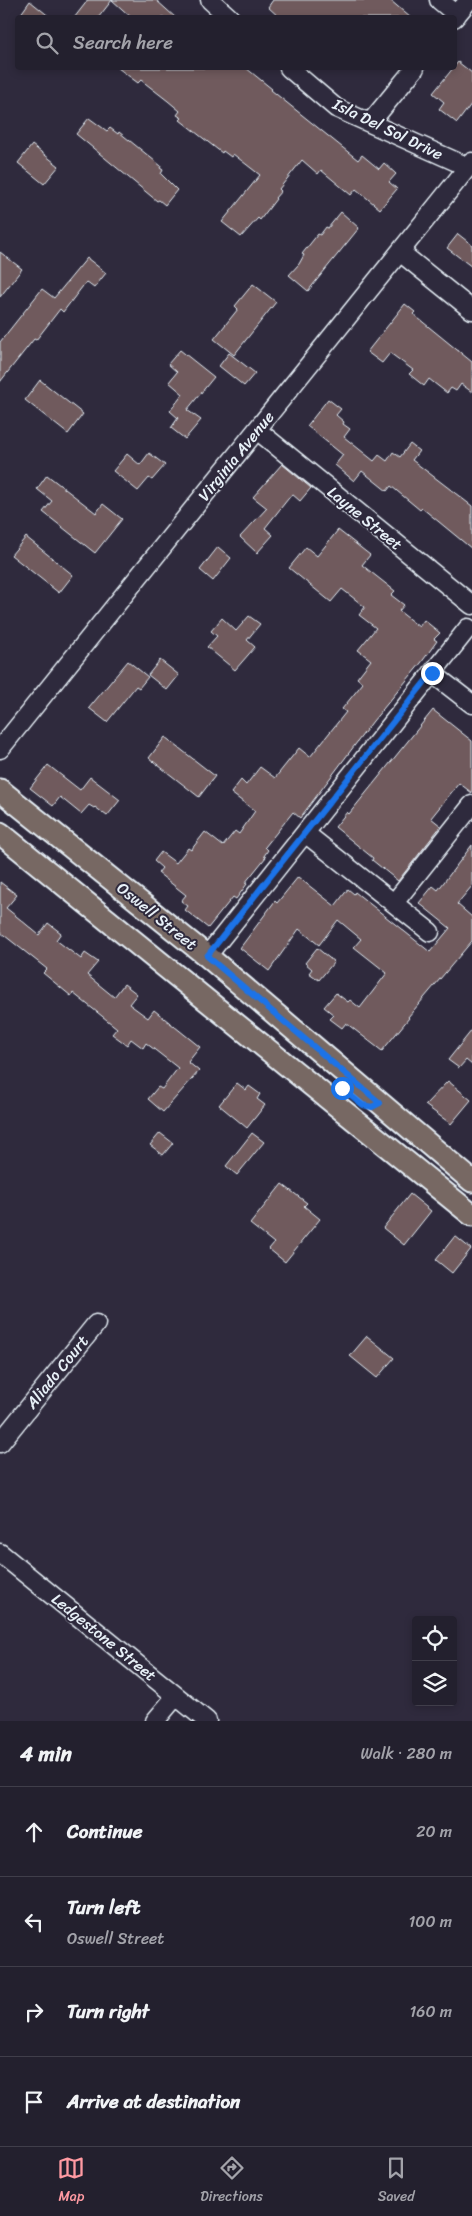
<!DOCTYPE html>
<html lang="en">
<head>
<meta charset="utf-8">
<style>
  body { margin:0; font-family:Sriracha,sans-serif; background:#2f2d3a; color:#f1f3f6 }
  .controls { position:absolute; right:15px; bottom:15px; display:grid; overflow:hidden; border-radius:5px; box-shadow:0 2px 8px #0003 }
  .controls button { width:45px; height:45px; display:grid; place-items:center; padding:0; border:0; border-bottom:1px solid #403e4a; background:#23202e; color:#f1f3f6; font:25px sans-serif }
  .stop { position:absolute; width:15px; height:15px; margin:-11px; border:4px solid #1a73e8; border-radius:50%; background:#fff }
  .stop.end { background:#1a73e8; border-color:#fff; box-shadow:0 1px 5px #0008 }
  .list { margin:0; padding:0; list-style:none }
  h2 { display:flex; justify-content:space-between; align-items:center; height:65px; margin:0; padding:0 20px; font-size:21px }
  h2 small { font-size:16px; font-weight:400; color:#a3a3aa }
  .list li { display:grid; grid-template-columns:32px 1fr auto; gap:15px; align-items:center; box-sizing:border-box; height:90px; padding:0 20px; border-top:1px solid #403e4a }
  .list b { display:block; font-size:19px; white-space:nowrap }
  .list p { margin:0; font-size:16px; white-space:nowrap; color:#a3a3aa }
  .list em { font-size:16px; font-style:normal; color:#a3a3aa }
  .icon { flex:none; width:28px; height:28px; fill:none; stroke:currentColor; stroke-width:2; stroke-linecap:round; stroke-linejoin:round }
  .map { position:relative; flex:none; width:472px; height:1721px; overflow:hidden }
  .search { position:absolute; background:#23202e; box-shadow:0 2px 8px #0003; left:15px; right:15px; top:15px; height:55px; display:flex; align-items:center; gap:12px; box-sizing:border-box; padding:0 18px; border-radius:5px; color:#a3a3aa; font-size:19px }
  .sheet { height:425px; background:#23202e }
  nav { display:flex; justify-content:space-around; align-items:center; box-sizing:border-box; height:70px; border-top:1px solid #403e4a; background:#23202e; font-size:14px; color:#a3a3aa }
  nav a { display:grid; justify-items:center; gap:2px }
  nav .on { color:#ff9aa2 }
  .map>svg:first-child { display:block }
</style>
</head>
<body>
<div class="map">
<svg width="472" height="1721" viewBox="0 0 472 1721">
  <rect width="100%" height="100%" fill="#2f2a3d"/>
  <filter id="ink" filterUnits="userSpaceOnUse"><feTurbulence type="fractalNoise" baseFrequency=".02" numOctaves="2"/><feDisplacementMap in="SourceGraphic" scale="10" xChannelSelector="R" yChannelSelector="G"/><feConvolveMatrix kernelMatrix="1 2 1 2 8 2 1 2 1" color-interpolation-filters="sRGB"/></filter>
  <g filter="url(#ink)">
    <path fill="#6f5a5d" stroke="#e8f1f8" d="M88 0H156L176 18H132L112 0 98 18H74Z
      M273 0H390L411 18H280L268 7Z
      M30 1 51 18H18Z
      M458 62 472 73V103L457 123 439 109 444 102 433 93Z
      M118 68H246L272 89 271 90 358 160 362 155 379 169 384 163 396 174 389 182 397 189 380 209 356 189 351 195 321 170 318 174 302 160 279 189 281 191 275 198 276 199 260 220 258 218 241 237 222 222 260 175 233 154 231 157 223 151 222 153 180 120 182 118 177 115 180 111 168 101 141 80 138 83Z
      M89 118 107 131 110 128 118 134 119 132 161 166 160 168 163 170 161 174 177 190 165 205 159 200 157 201 76 134Z
      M32 145 59 166 44 184 18 163Z
      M341 212 359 228 308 291 289 275 299 264 304 255 302 254 318 234 320 235 326 227 328 228Z
      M458 234 472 245V267L447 248Z
      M0 252 22 269 0 297Z
      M87 258 106 273 94 288 86 282 63 312 60 309 36 340 34 339 0 382V342L42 289 54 298Z
      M253 284 276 302 234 355 214 339 238 309 235 306Z
      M405 304 415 312 413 314 472 362V392L461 384 456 391 451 388 447 393 429 379 424 386 409 374 413 370 390 353 382 363 367 352Z
      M180 350 214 377 187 410 201 420 185 439 171 428 178 418 170 411 183 394 169 382 177 372 168 364Z
      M229 353 255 373 244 386 219 366Z
      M40 380 83 414 68 434 25 400Z
      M328 399 341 409 336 415 344 422 343 424 350 429 344 437 374 461 379 455 387 461 393 452 400 457 410 444 419 451 412 460 472 506V549L422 508 420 510 391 486 387 491 362 471 354 481 335 465 343 455 307 426Z
      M149 453 165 465 152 480 149 478 138 491 113 471 127 454 140 465Z
      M282 464 311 488 300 501 292 494 265 528 273 535 257 553 240 537 267 508 253 497Z
      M47 475 96 513 103 504 122 519 95 553 43 512 52 501 37 489Z
      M338 530 370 555 362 565 395 591 391 595 404 605 399 611 419 627 424 620 440 633 434 639 437 641 421 663 373 721 300 818 293 812 265 847 268 850 264 856 266 857 245 883 247 884 236 899 233 897 208 928 185 910 188 906 181 901 186 895 158 873 162 868 154 861 161 852 176 863 188 848 191 850 205 832 223 846 235 831 239 834 255 811 231 793 241 780 246 785 260 767 275 778 299 748 310 757 346 712 342 709 363 683 357 678 371 660 358 650 376 628 359 615 365 607 342 589 331 602 289 568 306 547 317 556Z
      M26 537 73 575 59 593 11 555Z
      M218 547 231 558 213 581 200 570Z
      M249 616 260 624 247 640 255 647 235 670 207 647 217 636 211 631 222 618 236 631Z
      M160 660 179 675 167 690 148 675Z
      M128 661 148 677 139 688 136 686 107 722 89 708Z
      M433 710 472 741V793L459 783 431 818 441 826 398 881 372 860 373 858 335 827 347 812 349 814Z
      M165 737 215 776 199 797 149 758Z
      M48 765 80 790 90 777 120 800 107 816 95 807 94 808 89 805 81 814 60 797 53 806 30 788Z
      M472 845V886L457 904 472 917V941L408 1017 409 1018 382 1051 346 1023 342 1028 330 1019 334 1015 324 1007 336 993 348 1002 350 1000 360 1008 387 973 354 947 361 939 338 920 319 945 299 929 269 971 240 948 275 901 277 903 298 877 335 906 348 889 354 894 355 892 430 952 450 928 419 903 433 886 438 890Z
      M0 882 17 895 6 908 21 920 39 935 48 923 61 933 56 940 81 959 85 953 98 962 87 975 114 997 124 984 137 994 129 1004 148 1018 154 1010 200 1047 188 1062 199 1071 163 1112 148 1099 158 1087 162 1089 178 1068 146 1043 143 1048 131 1039 127 1045 112 1034 117 1028 73 993 71 996 43 973 47 969 0 932Z
      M317 948 334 962 319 980 309 973 312 969 305 963Z
      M472 1030V1065L466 1060 459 1068 448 1060Z
      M448 1081 471 1100 451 1124 425 1105Z
      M237 1083 246 1090 249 1086 260 1094 257 1099 265 1105 247 1128 219 1105Z
      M160 1133 173 1143 163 1155 150 1145Z
      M252 1133 264 1142 237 1175 226 1166Z
      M282 1184 307 1203 304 1206 320 1219 285 1262 269 1249 274 1243 250 1224Z
      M410 1194 431 1211 404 1245 383 1228Z
      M455 1236 471 1249 452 1273 436 1260Z
      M367 1336 394 1358 377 1378 350 1356Z"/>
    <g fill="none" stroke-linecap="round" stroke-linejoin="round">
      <defs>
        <path id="minor" d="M210 0 230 18
          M439 0 457 15
          M454 18 469 0
          M289 68 336 108 468 167
          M370 123 415 68
          M400 252 472 310
          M257 430 472 605
          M432 673 472 704
          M0 749 472 162
          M305 833 430 932
          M394 903 472 805
          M207 956 468 628
          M0 1443 96 1324
          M0 1553 207 1721
          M155 1721 176 1696"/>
        <path id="major" d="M0 790 207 956 472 1181
          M0 833 472 1215"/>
      </defs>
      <use href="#minor" stroke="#e8f1f8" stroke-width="21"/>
      <use href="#major" stroke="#e8f1f8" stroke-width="25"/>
      <use href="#minor" stroke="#2f2a3d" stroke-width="18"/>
      <use href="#major" stroke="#776864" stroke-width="21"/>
    </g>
  </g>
  <g fill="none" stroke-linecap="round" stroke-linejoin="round" filter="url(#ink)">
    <path stroke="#1a73e8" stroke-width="6" d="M342 1088 363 1105 372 1107 380 1103 207 956 432 673"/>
  </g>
  <g text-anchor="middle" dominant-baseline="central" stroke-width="4" stroke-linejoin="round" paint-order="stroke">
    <g font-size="16" fill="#e8f1f8" stroke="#2f2a3d">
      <text transform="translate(388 129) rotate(26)">Isla Del Sol Drive</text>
      <text transform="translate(236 456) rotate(-51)">Virginia Avenue</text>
      <text transform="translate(365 518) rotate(39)">Layne Street</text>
      <text transform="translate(157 916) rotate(39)">Oswell Street</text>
      <text transform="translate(57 1372) rotate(-51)">Aliado Court</text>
      <text transform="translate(104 1637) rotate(39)">Ledgestone Street</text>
    </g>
  </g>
</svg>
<div class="controls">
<button><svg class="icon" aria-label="locate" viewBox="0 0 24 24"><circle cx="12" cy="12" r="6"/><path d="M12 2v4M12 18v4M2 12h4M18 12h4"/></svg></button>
<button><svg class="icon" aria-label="layers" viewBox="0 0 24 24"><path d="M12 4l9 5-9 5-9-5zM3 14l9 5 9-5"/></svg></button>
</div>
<div class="stop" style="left:342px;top:1088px"></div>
<div class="stop end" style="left:432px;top:673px"></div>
<div class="search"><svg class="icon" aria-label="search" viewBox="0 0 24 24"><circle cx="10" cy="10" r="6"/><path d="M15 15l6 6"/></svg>Search here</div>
</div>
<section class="sheet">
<h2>4 min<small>Walk · 280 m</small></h2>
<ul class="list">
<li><svg class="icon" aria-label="ahead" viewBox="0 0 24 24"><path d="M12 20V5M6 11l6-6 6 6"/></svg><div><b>Continue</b></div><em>20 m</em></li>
<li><svg class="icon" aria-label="left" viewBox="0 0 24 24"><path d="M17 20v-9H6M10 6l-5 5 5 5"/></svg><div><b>Turn left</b><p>Oswell Street</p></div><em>100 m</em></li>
<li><svg class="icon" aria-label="right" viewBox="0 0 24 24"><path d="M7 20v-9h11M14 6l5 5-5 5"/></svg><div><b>Turn right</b></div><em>160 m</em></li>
<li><svg class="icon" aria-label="arrive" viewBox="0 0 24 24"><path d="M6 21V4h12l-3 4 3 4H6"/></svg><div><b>Arrive at destination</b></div></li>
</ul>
</section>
<nav>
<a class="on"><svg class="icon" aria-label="map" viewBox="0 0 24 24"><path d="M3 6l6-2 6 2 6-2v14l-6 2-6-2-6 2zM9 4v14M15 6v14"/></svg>Map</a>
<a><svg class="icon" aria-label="directions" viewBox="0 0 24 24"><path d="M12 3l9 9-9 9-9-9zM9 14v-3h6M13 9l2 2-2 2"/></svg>Directions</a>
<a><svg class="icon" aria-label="saved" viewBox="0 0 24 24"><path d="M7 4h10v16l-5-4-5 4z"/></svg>Saved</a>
</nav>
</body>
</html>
